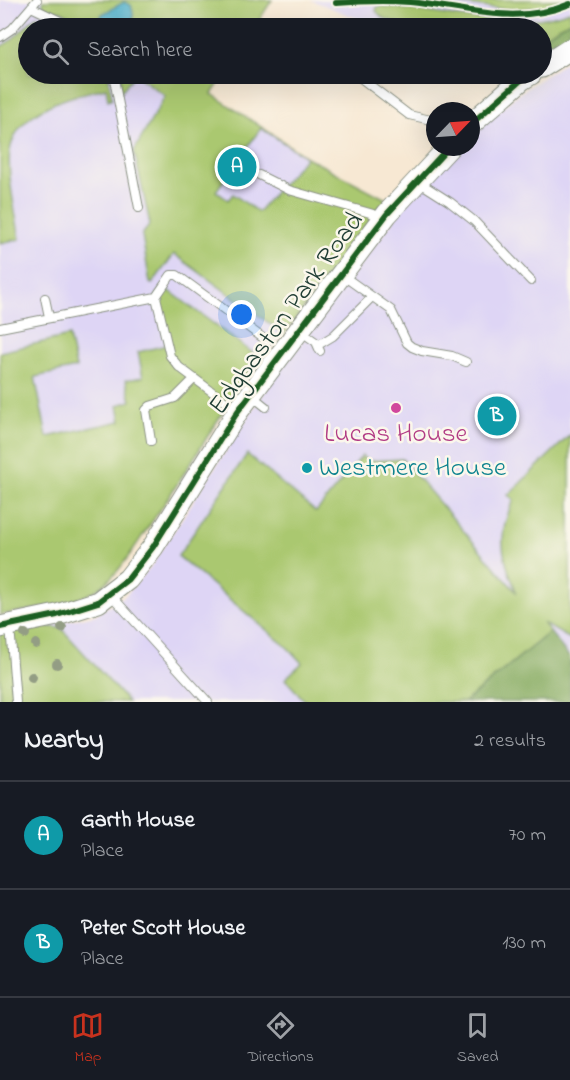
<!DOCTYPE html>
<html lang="en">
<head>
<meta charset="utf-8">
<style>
  body { margin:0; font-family:"Indie Flower",sans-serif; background:#20242c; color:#f1f3f6 }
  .compass { position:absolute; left:426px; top:102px; width:54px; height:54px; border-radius:50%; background:#171b24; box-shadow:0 6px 24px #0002; rotate:65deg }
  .you { position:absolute; left:242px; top:315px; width:21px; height:21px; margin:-15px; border:4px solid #fff; border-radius:50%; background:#1a73e8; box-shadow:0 0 0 9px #1a73e833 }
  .badge { display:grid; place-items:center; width:39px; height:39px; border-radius:50%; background:#c8321e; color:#fff; font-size:20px; font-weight:700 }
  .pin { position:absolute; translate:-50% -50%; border:3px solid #fff; box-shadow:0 2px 6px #0006 }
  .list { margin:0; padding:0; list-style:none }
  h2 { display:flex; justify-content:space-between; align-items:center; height:78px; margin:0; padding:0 24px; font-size:26px }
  h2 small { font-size:20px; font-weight:400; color:#9ea1a6 }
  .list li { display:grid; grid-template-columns:39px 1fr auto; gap:18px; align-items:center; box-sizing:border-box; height:108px; padding:0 24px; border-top:2px solid #363941 }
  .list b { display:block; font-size:22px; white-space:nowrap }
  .list p { margin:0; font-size:20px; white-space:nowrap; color:#9ea1a6 }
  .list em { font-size:20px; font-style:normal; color:#9ea1a6 }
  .icon { flex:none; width:33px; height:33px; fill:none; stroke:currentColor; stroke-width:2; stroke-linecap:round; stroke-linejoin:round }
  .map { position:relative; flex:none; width:570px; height:702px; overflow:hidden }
  .search { position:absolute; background:#171b24; box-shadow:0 6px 24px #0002; left:18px; right:18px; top:18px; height:66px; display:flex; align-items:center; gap:15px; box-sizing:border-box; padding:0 21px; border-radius:33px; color:#9ea1a6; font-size:22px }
  .sheet { height:294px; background:#171b24 }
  nav { display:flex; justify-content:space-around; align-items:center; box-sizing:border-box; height:84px; border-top:2px solid #363941; background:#171b24; font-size:16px; color:#9ea1a6 }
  nav a { display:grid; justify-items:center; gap:3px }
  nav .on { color:#c8321e }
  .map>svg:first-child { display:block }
</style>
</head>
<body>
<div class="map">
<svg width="570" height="702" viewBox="0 0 570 702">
  <rect width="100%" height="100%" fill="#fbf7ec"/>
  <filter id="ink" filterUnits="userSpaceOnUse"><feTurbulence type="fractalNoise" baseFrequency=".0167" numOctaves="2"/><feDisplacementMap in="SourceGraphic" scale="12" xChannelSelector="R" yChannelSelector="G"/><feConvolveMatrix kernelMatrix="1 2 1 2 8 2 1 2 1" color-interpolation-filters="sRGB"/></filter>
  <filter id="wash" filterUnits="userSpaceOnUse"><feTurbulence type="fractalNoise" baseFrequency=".008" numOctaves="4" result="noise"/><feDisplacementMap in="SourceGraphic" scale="24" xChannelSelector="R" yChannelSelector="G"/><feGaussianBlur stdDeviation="1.35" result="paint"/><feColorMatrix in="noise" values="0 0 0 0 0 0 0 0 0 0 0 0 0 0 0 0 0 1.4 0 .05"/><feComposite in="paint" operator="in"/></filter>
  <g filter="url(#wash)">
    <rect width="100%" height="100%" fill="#f7e8d3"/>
    <path fill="#ded5f5" d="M0 0H272L254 28H28V74H225L212 94 306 157 386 199 233 398 183 478 118 571 100 586 58 603 0 615Z
      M311 0H570V38L542 56V28H381Z
      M570 59V658L550 632 464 702H0L43 626 95 615 126 595 150 568 266 389 405 205 459 147H471L472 134 517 95Z"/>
    <path fill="#aac86f" stroke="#648252" stroke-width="1.5" fill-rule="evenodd" d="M43 0H272L254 28H90L61 11 50 10 43 6Z
      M439 0H566C525 16 481 8 439 0Z
      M381 6C444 11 508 34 570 11V21L542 37V28H411L383 18 376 11 377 7Z
      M37 16 59 28H28V74H108L112 98 108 100 106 88C72 95 21 108 11 146 5 168 16 215 20 239L0 243V47L10 41Z
      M121 74H225L212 94 306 157 386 199 284 334 174 254 152 284 150 283 142 235 150 224 134 151 165 96 135 74 120 93ZM261 128 306 157 258 212 233 194 228 200 216 191Z
      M163 286 258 357C221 413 188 471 149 526 131 552 115 583 85 596 59 607 27 610 0 615V352L69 336 76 368 35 377 47 437 121 421 118 405 131 401 126 380 143 377 138 352 167 345 156 297Z
      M570 435V639L543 623 550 632 464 702H306L285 679 302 663 288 648 178 556 247 454 316 512 362 456 369 461 402 459 517 593C503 558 495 537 514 500L508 495Z
      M43 626 61 628 128 702H0V633Z"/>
    <path fill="#87ac62" stroke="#53744b" stroke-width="1.5" d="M570 21V38L542 56V37Z
      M550 632 570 658V702H465Z"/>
    <path fill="#4db0cc" stroke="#367680" stroke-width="1.5" d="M124 2 131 5C134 15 135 21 127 28H106L101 26 99 21 102 14Z"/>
  </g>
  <g filter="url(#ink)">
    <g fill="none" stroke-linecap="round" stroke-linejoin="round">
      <defs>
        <path id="service" d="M31 7 75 28
          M0 37 12 29 37 0
          M113 74 139 208
          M358 76 409 115 435 121
          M259 175 289 190 384 217
          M417 181 450 202 474 221 531 281
          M342 275 391 310 407 343 412 347 422 351 452 356 466 362
          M45 298 49 317
          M0 328 156 297
          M300 331 316 342 320 351
          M318 345 333 336 372 297
          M251 395 266 407
          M238 411 179 367 170 356 156 297 171 275H177L267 341
          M151 441 146 410 150 406 175 398 194 379
          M109 593 208 702
          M10 626 16 702"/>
        <path id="tertiary" d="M542 67 570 49
          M471 124 521 80 531 74
          M0 627 57 615 98 602 128 579 153 547 238 411 387 214 449 147"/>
      </defs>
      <use href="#service" stroke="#8b9284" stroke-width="10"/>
      <use href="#tertiary" stroke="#8b9284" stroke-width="23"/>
      <use href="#service" stroke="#fff" stroke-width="8"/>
      <use href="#tertiary" stroke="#fff" stroke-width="21"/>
      <defs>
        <path id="cycleway" d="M336 3C360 1 385 0 410 2 464 8 517 26 570 4
          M471 124 521 80 531 74
          M0 627 57 615 98 602 128 579 153 547 238 411 387 214 449 147"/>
      </defs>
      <use href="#cycleway" stroke="#fbf7ec" stroke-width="10"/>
      <use href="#cycleway" stroke="#1b5e20" stroke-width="6"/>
    </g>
    <g fill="#939d84">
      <circle cx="62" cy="628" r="5"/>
      <circle cx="25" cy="634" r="5"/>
      <circle cx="36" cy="644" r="5"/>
      <circle cx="57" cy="664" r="5"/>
      <circle cx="32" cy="677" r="5"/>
    </g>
  </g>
  <circle fill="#d1479c" stroke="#fbf7ec" stroke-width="2" cx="396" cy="408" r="6"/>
  <circle fill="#0f9aa8" stroke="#fbf7ec" stroke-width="2" cx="307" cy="468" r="6"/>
  <g text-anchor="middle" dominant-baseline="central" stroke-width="5" stroke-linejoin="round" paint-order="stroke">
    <g font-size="27" fill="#1f3d34" stroke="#fbf7ec">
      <text transform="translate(287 314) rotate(-54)">Edgbaston Park Road</text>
    </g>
    <g font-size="27" fill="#b23c85" stroke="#fbf7ec">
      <text x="396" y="434">Lucas House</text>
    </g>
    <g font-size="27" fill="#0d838f" stroke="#fbf7ec" text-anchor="start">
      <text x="319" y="468">Westmere House</text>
    </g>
  </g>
</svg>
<svg class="compass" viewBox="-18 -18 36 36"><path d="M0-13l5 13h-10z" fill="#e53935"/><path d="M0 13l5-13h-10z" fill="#9ea1a6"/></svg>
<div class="you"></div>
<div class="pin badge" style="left:237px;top:167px;background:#0f9aa8">A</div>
<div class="pin badge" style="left:497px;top:416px;background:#0f9aa8">B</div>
<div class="search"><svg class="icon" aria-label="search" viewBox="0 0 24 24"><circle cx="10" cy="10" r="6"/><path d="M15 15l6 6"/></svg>Search here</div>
</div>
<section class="sheet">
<h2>Nearby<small>2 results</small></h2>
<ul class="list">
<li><span class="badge" style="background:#0f9aa8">A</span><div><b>Garth House</b><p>Place</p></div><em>70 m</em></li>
<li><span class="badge" style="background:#0f9aa8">B</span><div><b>Peter Scott House</b><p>Place</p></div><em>130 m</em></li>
</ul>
</section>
<nav>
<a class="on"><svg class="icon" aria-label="map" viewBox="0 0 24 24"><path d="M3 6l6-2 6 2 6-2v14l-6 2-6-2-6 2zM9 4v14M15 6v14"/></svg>Map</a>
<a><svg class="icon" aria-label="directions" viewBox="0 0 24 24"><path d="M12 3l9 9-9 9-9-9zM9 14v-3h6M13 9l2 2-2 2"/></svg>Directions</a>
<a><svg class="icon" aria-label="saved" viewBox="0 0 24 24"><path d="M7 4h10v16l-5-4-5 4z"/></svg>Saved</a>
</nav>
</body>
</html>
